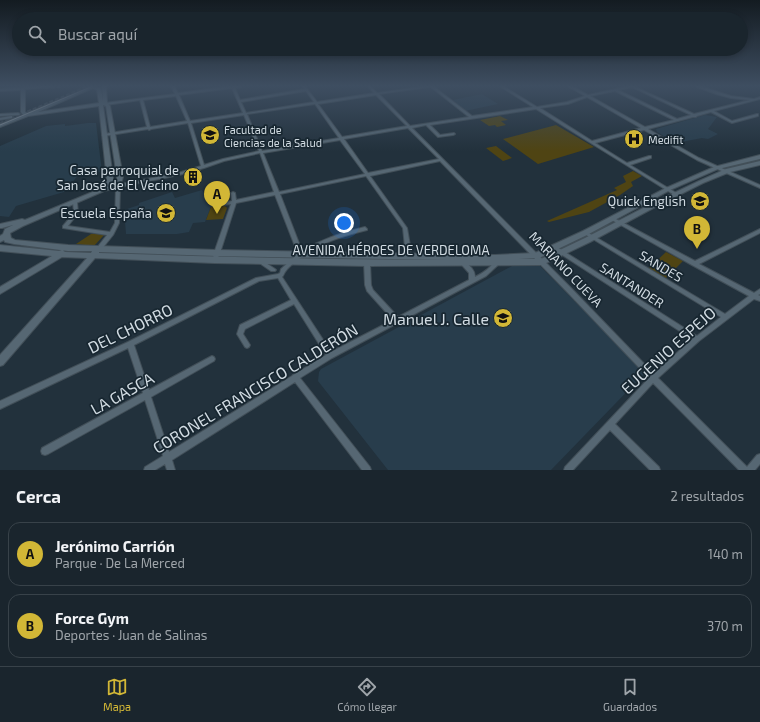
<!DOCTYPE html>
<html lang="es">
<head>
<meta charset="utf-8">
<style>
  body { margin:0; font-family:"Exo 2",sans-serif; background:#273139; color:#f1f3f6 }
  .you { position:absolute; left:344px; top:223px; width:14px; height:14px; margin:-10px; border:3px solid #fff; border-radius:50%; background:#1a73e8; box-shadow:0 0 0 6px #1a73e833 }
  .badge { display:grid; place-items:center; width:26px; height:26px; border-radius:50%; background:#d2b736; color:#111; font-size:13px; font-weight:700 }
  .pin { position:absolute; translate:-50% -33px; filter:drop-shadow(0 1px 2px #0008) }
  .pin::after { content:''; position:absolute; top:21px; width:14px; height:12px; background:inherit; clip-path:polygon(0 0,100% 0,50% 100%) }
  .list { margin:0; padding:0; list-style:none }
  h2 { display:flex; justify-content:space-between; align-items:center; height:52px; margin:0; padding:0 16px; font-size:17px }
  h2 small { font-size:13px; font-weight:400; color:#9fa5aa }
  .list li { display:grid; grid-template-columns:26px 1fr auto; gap:12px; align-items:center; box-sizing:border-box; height:64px; margin:0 8px 8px; padding:0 8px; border:1px solid #384249; border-radius:12px }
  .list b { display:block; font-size:15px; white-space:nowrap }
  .list p { margin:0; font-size:13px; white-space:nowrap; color:#9fa5aa }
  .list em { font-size:13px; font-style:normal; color:#9fa5aa }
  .icon { flex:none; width:22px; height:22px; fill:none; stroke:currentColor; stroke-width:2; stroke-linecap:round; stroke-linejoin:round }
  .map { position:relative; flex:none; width:760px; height:470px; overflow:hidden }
  .search { position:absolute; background:#1a252d; box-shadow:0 2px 6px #0003; left:12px; right:12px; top:12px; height:44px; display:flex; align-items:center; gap:10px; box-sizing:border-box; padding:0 14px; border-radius:22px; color:#9fa5aa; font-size:15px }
  .sheet { height:196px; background:#1a252d }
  nav { display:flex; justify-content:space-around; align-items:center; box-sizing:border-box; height:56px; border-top:1px solid #384249; background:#1a252d; font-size:11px; color:#9fa5aa }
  nav a { display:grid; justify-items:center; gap:2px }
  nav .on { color:#d2b736 }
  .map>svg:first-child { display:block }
</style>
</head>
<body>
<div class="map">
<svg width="760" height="470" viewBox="0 0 760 470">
  <rect width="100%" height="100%" fill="#22313c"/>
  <path fill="#283d4c" d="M482 94 498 104 465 111 453 100Z
    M705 115 717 117 708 129 718 134 708 139 702 138 676 143 657 132 656 129Z
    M88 123H96L102 172 80 173 64 192 16 206 9 217 0 216V146L46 126 65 124V126Z
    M202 190 212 204 205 222 193 223 189 232 177 234H126L124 210 139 205V203L172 192 175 198Z
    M512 266H540L645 373 551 470H388L318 381 319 372 321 369Z"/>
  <path fill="#4f4413" d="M500 116 508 120 501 121 506 125 497 127 495 125 489 126 480 120Z
    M556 125 594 147 538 164 503 139Z
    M496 146 512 158 503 161 486 148Z
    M633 171 642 176 631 182 633 186 620 195 589 212 549 222 547 221 617 190 614 188 626 182 623 176Z
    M225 206 227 208 223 219 206 220 211 207Z
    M91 234H105L94 246 76 244Z
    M666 252 683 261 666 278 649 268Z"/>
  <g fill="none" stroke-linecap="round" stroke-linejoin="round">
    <path stroke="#3c4a55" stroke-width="4" stroke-dasharray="4 2" stroke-linecap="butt" d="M45 87 60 86
      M0 124 91 86"/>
    <defs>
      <path id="minor" d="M171 86H174L178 93 232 86H241V87L235 88 240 100 305 89 302 86H305L317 102 374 93 368 86H370L377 93 429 86V87H428L379 94 410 126 469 117 431 87V86H433L472 116 533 107 501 87V86H503L537 107 567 102 585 96 569 87V86H571L588 95 630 86H633L694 114 750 100 731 98 716 94 697 87V86H700L731 96 754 99 760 97V99L714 111 732 121 757 114H758V116L732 123 711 112 697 116 696 117H693L648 129 699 158 760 185V188L697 160 644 130 595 143 627 163 649 156H651V158L630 165 678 194V196H676L536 109 430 125 440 135 454 133 455 134 453 135 438 137 426 125 412 128 574 291 654 374 692 339 553 249 552 248 553 247H557L697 336 721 317 583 233V232H587L725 314 749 296 692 265 610 219 612 217 614 218 695 261 760 229V233L699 264 754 293 760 289V294L758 295 760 296V301L754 299 699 341 658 378 747 467 757 455 760 454V464L755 470H739L653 383 615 424 659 467 660 470H650L610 430 573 470H564L565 467 649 378 570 295 440 161 370 176 407 228 412 257 411 258H407L406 257 403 228 366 176 280 194 302 251C322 239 343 232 365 227L367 229V230C343 236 318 243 299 259 295 262 288 267 285 272 284 273 284 275 282 277L331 352 393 320 367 291 365 285 364 263 365 262H369L370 263 371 285 373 290 398 317 469 280V273L461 264 460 263 461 262H465C470 266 475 270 475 277 483 273 492 267 495 260H499L500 261 499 264 486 276 332 358 300 378 370 467 371 470H362L295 382 172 460 175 470H167L165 464 155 470H144L145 467 163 456 145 400 48 454 45 455 42 454 41 451 42 448 143 393 128 348 0 409V401L128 342 256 278 278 274 280 273 281 269 298 254 275 195 236 203 219 256 218 257H214L213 256 231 204 214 206H212V204L232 201 231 193 233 192 235 193 236 200 274 192 260 153 224 161 204 168 179 175 120 187 119 223 113 235 101 250 99 251 96 249 107 235 63 228V226L74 213 73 202 75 201 77 202 78 213 68 226 110 232 115 223 116 185 178 173 201 166 188 123 151 129 149 130 148 129 104 136 102 135 104 134 147 127 140 100 106 105H105V103L175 94ZM632 87 691 115 677 119 618 90ZM232 88 243 113 190 121 179 95ZM306 91 314 102 246 113 241 102ZM615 91 674 120 645 127 590 96ZM376 95 407 126 342 137 318 104ZM176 96 187 121 150 127 143 100ZM587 97 641 128 592 141 540 108 568 104ZM315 104 339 138 262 151 247 114ZM244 115 259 151 223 159 204 165 191 123ZM408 128 439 159 368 173 344 139ZM340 140 365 174 279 192 263 153ZM278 278 291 300 240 325 237 334 245 347 247 348 249 347 250 345 243 334 245 329 294 304 326 355 295 374 293 375 292 376 169 452 151 397 214 361 215 359 214 357 212 356 210 357 149 390 134 345 259 281Z
        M18 113 20 114 19 115 0 116V114Z
        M260 259 275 269 276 270 275 271H271L258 262 257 261 258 260Z"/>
      <path id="tertiary" d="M11 116H12V118L0 120V118Z"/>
      <path id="secondary" d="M41 86H53L51 87 25 89V112L27 113 91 87 101 88 103 101 102 86H106L107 102 110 106 123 177 120 187 104 191 23 226 10 233 11 238 15 240 68 245 217 250 495 255 535 253 583 231 666 188 714 167 760 155V159L718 169 670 190 587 235 539 258 519 259H541L585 238 653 203 699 181 726 169 760 161V165L730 172 703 183 657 206 590 242 542 265 367 266 214 263 95 258 3 365 0 366V355L87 258 62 257 0 294V287L52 256 0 251V245L59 251 62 250 65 252 91 253 92 251H68L14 244 5 242 4 240 0 242V236L3 234 5 229 13 225 2 228H0V224L22 219 25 220 95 191 107 181 99 106 28 116 0 127V124L23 115 21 112V90L0 91V89ZM93 88 97 90 99 103 38 112ZM103 105 106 106 117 177 115 185 108 187 113 182V178ZM99 252 217 256 450 260C333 260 216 257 99 253Z"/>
    </defs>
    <use href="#minor" stroke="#424f58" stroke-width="2"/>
    <use href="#tertiary" stroke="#424f58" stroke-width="2"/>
    <use href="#secondary" stroke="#424f58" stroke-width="2"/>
    <use href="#minor" fill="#566773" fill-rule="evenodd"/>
    <use href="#tertiary" fill="#566773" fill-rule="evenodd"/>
    <use href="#secondary" fill="#566773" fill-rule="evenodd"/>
    <path stroke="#7f8b94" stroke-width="1" d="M0 125 93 86"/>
  </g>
  <linearGradient id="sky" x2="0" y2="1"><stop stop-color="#131b21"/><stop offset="0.57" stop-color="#3e4e61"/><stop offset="1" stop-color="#3e4e61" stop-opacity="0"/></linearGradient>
  <rect width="760" height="151" fill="url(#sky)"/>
  <defs>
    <symbol id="university-disc" viewBox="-11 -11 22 22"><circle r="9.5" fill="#d2b736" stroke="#182731"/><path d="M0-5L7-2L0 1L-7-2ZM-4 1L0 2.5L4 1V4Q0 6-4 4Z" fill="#111"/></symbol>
    <symbol id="hospital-disc" viewBox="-11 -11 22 22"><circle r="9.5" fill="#d2b736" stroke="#182731"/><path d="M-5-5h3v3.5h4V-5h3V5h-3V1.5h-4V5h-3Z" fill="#111"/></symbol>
    <symbol id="building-disc" viewBox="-11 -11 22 22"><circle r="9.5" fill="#d2b736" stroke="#182731"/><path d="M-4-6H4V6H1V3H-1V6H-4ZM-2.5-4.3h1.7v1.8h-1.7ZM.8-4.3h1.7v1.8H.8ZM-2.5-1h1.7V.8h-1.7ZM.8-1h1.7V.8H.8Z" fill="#111"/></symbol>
    <symbol id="school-disc" viewBox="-11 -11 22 22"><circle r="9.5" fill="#d2b736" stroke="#182731"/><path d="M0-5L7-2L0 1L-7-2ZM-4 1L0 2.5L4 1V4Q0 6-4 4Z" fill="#111"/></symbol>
  </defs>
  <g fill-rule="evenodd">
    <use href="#university-disc" x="199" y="124" width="22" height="22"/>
    <use href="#hospital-disc" x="623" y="128" width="22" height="22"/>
    <use href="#building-disc" x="182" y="166" width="22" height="22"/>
    <use href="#school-disc" x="689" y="190" width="22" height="22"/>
    <use href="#school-disc" x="155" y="202" width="22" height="22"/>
    <use href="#school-disc" x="492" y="307" width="22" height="22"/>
  </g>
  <g text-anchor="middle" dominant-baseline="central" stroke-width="3.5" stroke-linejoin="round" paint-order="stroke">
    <g font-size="11" fill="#d1dbe2" stroke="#182731" text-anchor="start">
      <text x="224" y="129">Facultad de<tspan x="224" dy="13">Ciencias de la Salud</tspan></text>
      <text x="648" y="139">Medifit</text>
    </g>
    <g font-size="13" fill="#d1dbe2" stroke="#182731" text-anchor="end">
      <text x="179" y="170">Casa parroquial de<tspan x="179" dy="15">San José de El Vecino</tspan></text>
      <text x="686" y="201">Quick English</text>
      <text x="152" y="213">Escuela España</text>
    </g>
    <g font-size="13" fill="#d1dbe2" stroke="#182731">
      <text x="391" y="250">AVENIDA HÉROES DE VERDELOMA</text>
      <text transform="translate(661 266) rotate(31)">SANDES</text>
      <text transform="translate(566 269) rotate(46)">MARIANO CUEVA</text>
      <text transform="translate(632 285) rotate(32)">SANTANDER</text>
    </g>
    <g font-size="16" fill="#d1dbe2" stroke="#182731" text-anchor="end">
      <text x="489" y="318">Manuel J. Calle</text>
    </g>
    <g font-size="16" fill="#d1dbe2" stroke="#182731">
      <text transform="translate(130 328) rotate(-26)">DEL CHORRO</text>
      <text transform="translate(668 350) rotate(-42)">EUGENIO ESPEJO</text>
      <text transform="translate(255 388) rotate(-31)">CORONEL FRANCISCO CALDERÓN</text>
      <text transform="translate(122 393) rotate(-29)">LA GASCA</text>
    </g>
  </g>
</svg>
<div class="you"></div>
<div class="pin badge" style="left:217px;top:214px">A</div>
<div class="pin badge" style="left:697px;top:249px">B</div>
<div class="search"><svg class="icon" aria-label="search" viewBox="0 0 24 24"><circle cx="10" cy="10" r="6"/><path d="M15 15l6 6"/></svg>Buscar aquí</div>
</div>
<section class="sheet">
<h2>Cerca<small>2 resultados</small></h2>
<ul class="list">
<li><span class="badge">A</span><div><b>Jerónimo Carrión</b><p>Parque · De La Merced</p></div><em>140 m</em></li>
<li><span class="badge">B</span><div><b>Force Gym</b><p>Deportes · Juan de Salinas</p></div><em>370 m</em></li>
</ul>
</section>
<nav>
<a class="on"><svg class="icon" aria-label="map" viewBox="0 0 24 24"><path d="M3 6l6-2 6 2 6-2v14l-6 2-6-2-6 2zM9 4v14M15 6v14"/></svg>Mapa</a>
<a><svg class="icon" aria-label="directions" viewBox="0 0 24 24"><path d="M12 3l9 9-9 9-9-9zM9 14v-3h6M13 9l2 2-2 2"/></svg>Cómo llegar</a>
<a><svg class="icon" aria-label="saved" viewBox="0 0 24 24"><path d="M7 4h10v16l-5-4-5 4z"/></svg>Guardados</a>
</nav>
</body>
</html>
